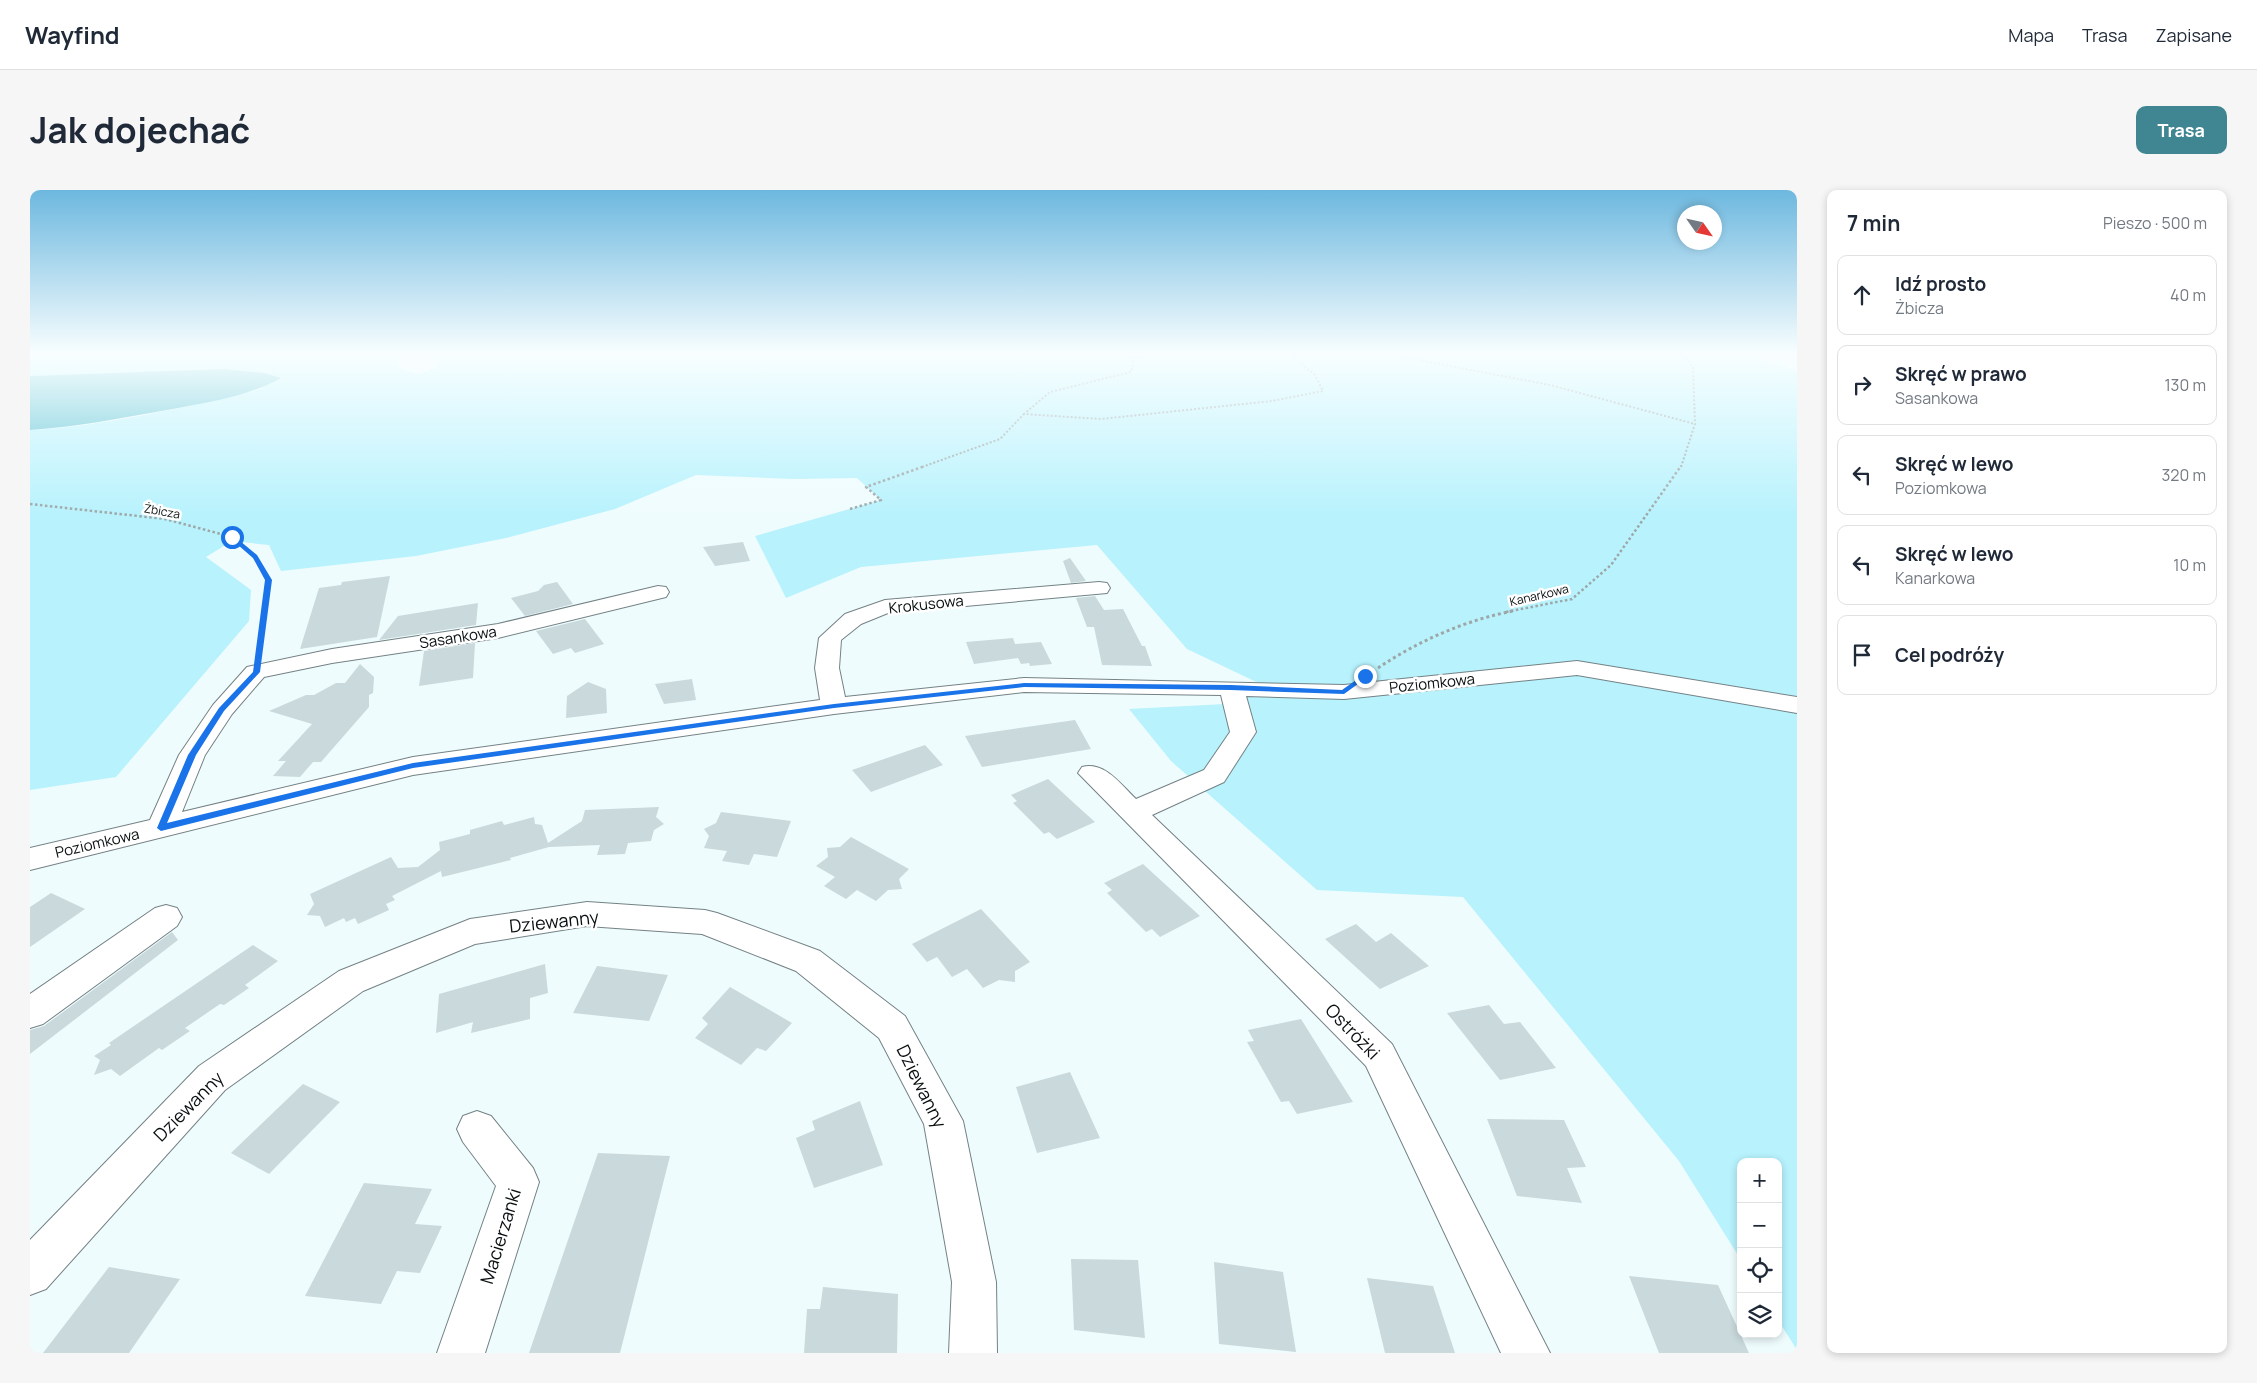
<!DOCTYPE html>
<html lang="pl">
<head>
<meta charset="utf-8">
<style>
  body { margin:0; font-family:Manrope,sans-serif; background:#f6f6f7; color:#1f2937 }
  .controls { position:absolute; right:15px; bottom:15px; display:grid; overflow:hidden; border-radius:10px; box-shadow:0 2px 8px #0003 }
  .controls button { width:45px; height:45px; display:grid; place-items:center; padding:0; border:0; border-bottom:1px solid #e0e1e3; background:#fff; color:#1f2937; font:25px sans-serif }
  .compass { position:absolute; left:1647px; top:15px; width:45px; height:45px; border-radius:50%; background:#fff; box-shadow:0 2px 8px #0003; rotate:124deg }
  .stop { position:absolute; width:15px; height:15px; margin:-11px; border:4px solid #1a73e8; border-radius:50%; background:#fff }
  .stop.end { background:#1a73e8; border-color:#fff; box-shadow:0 1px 5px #0008 }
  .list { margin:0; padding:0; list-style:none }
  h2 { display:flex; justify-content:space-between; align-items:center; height:65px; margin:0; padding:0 20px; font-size:21px }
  h2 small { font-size:16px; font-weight:400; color:#747a83 }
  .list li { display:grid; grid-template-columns:32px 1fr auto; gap:15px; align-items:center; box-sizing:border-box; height:80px; margin:0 10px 10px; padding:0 10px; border:1px solid #e0e1e3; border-radius:10px }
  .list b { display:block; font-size:19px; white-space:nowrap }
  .list p { margin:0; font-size:16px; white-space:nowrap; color:#747a83 }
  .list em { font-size:16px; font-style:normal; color:#747a83 }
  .icon { flex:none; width:28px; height:28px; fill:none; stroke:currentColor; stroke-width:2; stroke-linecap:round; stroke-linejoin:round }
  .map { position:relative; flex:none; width:1767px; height:1163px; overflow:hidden; border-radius:10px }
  header { display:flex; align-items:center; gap:30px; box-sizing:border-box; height:70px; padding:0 25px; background:#fff; border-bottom:1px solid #e0e1e3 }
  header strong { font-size:24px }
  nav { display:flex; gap:28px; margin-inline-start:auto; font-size:18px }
  .intro { display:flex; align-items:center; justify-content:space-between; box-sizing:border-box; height:120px; padding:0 30px }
  h1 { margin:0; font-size:35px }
  .button { padding:12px 22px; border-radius:10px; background:#408692; color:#fff; font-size:18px; font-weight:700 }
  main { display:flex; gap:30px; padding:0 30px }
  aside { flex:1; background:#fff; border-radius:10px; box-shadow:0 2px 8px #0003 }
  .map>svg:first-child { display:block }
</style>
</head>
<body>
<header>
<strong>Wayfind</strong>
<nav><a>Mapa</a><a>Trasa</a><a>Zapisane</a></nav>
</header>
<div class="intro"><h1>Jak dojechać</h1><a class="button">Trasa</a></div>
<main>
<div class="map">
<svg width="1767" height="1163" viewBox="0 0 1767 1163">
  <rect width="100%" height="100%" fill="#effcfe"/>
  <path fill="#b7f2fd" d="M0 164H368L369 178 389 184 408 176 406 168 420 164H1708L1767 180V1160L1748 1130V972H1711V1070L1649 971 1433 707 1287 700 1141 571 1099 519 1195 514 1239 498 1157 459 1067 355 831 377 756 408 725 346 851 310 827 288 764 289 666 285 585 319 476 348 386 366 251 381 239 355 202 351 176 367 221 400 219 431 86 587 0 600V240C76 236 160 216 234 198L111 182 0 186Z"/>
  <path fill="#55bfd1" d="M194 179 234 183 251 188C217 207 175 213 137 220 92 228 46 237 0 240V186Z"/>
  <path fill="#c9d9dc" d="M713 352 720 371 685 376 673 357Z
    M1040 368 1056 391 1041 393 1033 371Z
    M360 386 347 447 270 459 289 398 311 395 312 392Z
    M527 392 543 414 495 426 481 408 508 401 514 395Z
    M1065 406 1074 420 1093 419 1112 456H1115L1122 476 1072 475 1064 437H1057L1046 408Z
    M448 413 446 435 349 450 368 426Z
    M555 429 574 454 545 463 541 458 523 464 506 441Z
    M983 448 985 454 1011 452 1022 474 1000 476 999 473 991 474 988 468 944 474 936 452Z
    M445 453 443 488 389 496 394 461Z
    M330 474 344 487 343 503 339 505V517L291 572H283L270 587 243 586 256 571H248L282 534 239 521 276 505H284L306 493H315Z
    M662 489 666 510 634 514 625 494Z
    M558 492 576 499 577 523 536 528 537 506Z
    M1045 530 1061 559 952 577 935 546Z
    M895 555 913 575 841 602 822 580Z
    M1018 589 1045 614 1065 632 1027 649 1019 642 1014 644 983 613 987 611 981 605Z
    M629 617 626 627 634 634 624 640 621 651 598 653 595 664 567 665 570 655 519 657 480 668 481 670 412 687 411 681 362 706 365 710 356 714 359 720 328 734 325 728 316 732 314 728 295 737 290 726 277 725 284 714 280 704 361 667 368 678 388 677 410 660 409 652 440 644V640L472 631 474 635 504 627 505 634 512 635 518 653 552 631 555 620Z
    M691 622 761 631 747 667 724 664 719 675 692 671 697 661 674 658 679 646 674 639 686 633Z
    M821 647 879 679 869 689 872 699 858 700 846 711 827 700 816 709 794 696 805 687 786 676 798 667 797 658 810 657Z
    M1113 674 1125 685 1170 726 1130 747 1122 739 1116 742 1077 703 1082 700 1074 693Z
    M21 703 55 719 0 757V717Z
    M951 719 1000 772 985 781V792L969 790 953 798 937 779 922 787 907 767 897 772 882 754Z
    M1326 734 1346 752 1361 743 1399 776 1350 799 1295 749Z
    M142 742 148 750 0 864V840L14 836Z
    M223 755 248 771 215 795 219 798 194 815 190 814 155 838 160 841 132 860 129 858 90 886 81 879 64 885 70 870 64 866 81 855 79 853Z
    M515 774 518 803 500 808V829L441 843 443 832 406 843 409 804Z
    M567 776 638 785 619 831 543 823Z
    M700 797 762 833 736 861 727 858 711 875 665 848 678 834 672 828Z
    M1459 815 1474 834 1490 832 1526 878 1470 890 1417 823Z
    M1271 829 1304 882 1323 912 1267 924 1259 911 1251 912 1217 852 1224 851 1218 840Z
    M1040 882 1070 948 1007 963 986 897Z
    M273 894 310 912 239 984 201 963Z
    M830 911 853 975 784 998 766 948 785 940 782 931Z
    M1457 929 1534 930 1556 977 1537 978 1552 1013 1487 1006Z
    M568 963 640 966 590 1163H499Z
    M334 993 402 999 385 1034 412 1036 390 1083 367 1081 351 1114 275 1106Z
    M1041 1069 1108 1070 1115 1148 1044 1140Z
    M1184 1072 1253 1082 1266 1162 1189 1154Z
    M79 1077 150 1089 99 1163H13Z
    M1599 1086 1688 1095 1719 1163H1629Z
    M1337 1088 1403 1096 1425 1163H1355Z
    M793 1097 868 1104 867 1163H774L777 1119H790Z"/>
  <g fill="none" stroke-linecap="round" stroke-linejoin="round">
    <defs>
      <path id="minor" d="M1069 392 1077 393 1080 398 1077 403 858 423 831 434 811 450 809 478 815 507 994 488 1314 495 1547 471 1767 507V523L1547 485 1314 509 1216 506 1226 542 1194 592 1122 625 1362 854 1520 1163H1471L1336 876 1048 583 1052 577C1075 571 1091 595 1106 609L1174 580 1200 542 1191 505 994 502 804 524 383 585 0 680V658L120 630 149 565 183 515 217 477 302 459 468 434 628 396 636 397 639 402 636 407 468 448 302 473 234 487 202 524 175 565 152 622 383 567 790 510 785 478 789 448 815 424 855 410Z
        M557 712 675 720 687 723 790 761 875 826 933 931 966 1092 967 1163H919L922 1092 894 934 849 848 766 781 672 744 557 736 445 754 333 801 195 900 16 1099 0 1105V1050L169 876 309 781 440 729Z
        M136 715 147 718 152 727 147 736 13 834 0 838V804L125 718Z
        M447 921 461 926 503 978 509 992 455 1163H407L466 996 433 952 427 939 433 926Z"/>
    </defs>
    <use href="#minor" stroke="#748285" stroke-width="2"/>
    <path stroke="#9da7a8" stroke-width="2" stroke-dasharray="2 2" stroke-linecap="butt" d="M1121 164 1104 168 1101 182 1020 202 994 224 1071 229 1242 211 1293 201 1285 185 1260 164
      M1357 164 1520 195 1665 234
      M892 277 970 249 994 224
      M1651 277 1665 234 1663 177 1652 164"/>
    <path stroke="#9da7a8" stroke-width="2.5" stroke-dasharray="2.5 2.5" stroke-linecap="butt" d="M0 314 135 329 202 347 225 367 238 390 234 422
      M820 319 851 310 836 297 895 276
      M1476 422 1542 409 1581 375 1651 276"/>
    <path stroke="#9da7a8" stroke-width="3" stroke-dasharray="3 3" stroke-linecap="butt" d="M229 462 234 421
      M1348 478C1388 451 1436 430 1483 421"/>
    <use href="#minor" fill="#fff" fill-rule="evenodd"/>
  </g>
  <linearGradient id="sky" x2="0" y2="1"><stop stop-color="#6db8df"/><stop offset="0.5" stop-color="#f8feff"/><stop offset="1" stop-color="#f8feff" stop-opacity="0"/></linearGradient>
  <rect width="1767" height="327" fill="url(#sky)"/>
  <path fill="#1a73e8" d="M200 346H204L227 365 242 390 230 482 194 521 166 565 137 633 383 573 804 514 994 493 1201 495 1312 500 1333 485 1339 486 1314 504 1201 500 994 497 804 518 383 578 131 641 127 638 158 565 189 518 223 482 235 390 223 368 200 348Z"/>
  <g text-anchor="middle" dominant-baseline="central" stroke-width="5" stroke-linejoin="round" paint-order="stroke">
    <g font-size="12" fill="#090e0f" stroke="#fff">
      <text transform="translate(132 321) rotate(10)">Żbicza</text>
      <text transform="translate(1509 405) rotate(-13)">Kanarkowa</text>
    </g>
    <g font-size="15" fill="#090e0f" stroke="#fff">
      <text transform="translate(896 414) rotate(-6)">Krokusowa</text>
      <text transform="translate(428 447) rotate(-9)">Sasankowa</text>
      <text transform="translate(1402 493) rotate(-6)">Poziomkowa</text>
      <text transform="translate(67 653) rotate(-13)">Poziomkowa</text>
    </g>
    <g font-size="18" fill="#090e0f" stroke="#fff">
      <text transform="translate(524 731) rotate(-6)">Dziewanny</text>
      <text transform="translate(1323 841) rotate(46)">Ostróżki</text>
      <text transform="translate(892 896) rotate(64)">Dziewanny</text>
      <text transform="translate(158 916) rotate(-45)">Dziewanny</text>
      <text transform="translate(470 1046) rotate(-73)">Macierzanki</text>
    </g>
  </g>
</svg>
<div class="controls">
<button>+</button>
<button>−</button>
<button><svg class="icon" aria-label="locate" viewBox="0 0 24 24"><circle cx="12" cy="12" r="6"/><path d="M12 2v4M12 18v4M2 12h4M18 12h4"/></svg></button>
<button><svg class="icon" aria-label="layers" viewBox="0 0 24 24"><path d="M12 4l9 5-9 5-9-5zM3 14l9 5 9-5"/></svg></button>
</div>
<svg class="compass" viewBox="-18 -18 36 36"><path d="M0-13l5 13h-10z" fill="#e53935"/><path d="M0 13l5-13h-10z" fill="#747a83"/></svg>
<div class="stop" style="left:202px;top:347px"></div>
<div class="stop end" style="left:1335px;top:486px"></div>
</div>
<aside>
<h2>7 min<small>Pieszo · 500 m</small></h2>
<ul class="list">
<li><svg class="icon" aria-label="ahead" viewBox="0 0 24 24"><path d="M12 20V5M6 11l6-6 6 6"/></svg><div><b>Idź prosto</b><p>Żbicza</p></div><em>40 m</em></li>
<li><svg class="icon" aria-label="right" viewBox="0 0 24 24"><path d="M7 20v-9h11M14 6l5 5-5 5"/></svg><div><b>Skręć w prawo</b><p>Sasankowa</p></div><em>130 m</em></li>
<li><svg class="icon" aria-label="left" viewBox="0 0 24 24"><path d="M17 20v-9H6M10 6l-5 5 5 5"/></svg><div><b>Skręć w lewo</b><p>Poziomkowa</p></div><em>320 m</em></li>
<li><svg class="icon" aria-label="left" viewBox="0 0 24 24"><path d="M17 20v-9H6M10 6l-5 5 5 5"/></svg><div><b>Skręć w lewo</b><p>Kanarkowa</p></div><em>10 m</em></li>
<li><svg class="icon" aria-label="arrive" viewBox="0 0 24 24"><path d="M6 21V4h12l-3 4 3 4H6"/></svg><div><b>Cel podróży</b></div></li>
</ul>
</aside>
</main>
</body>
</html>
